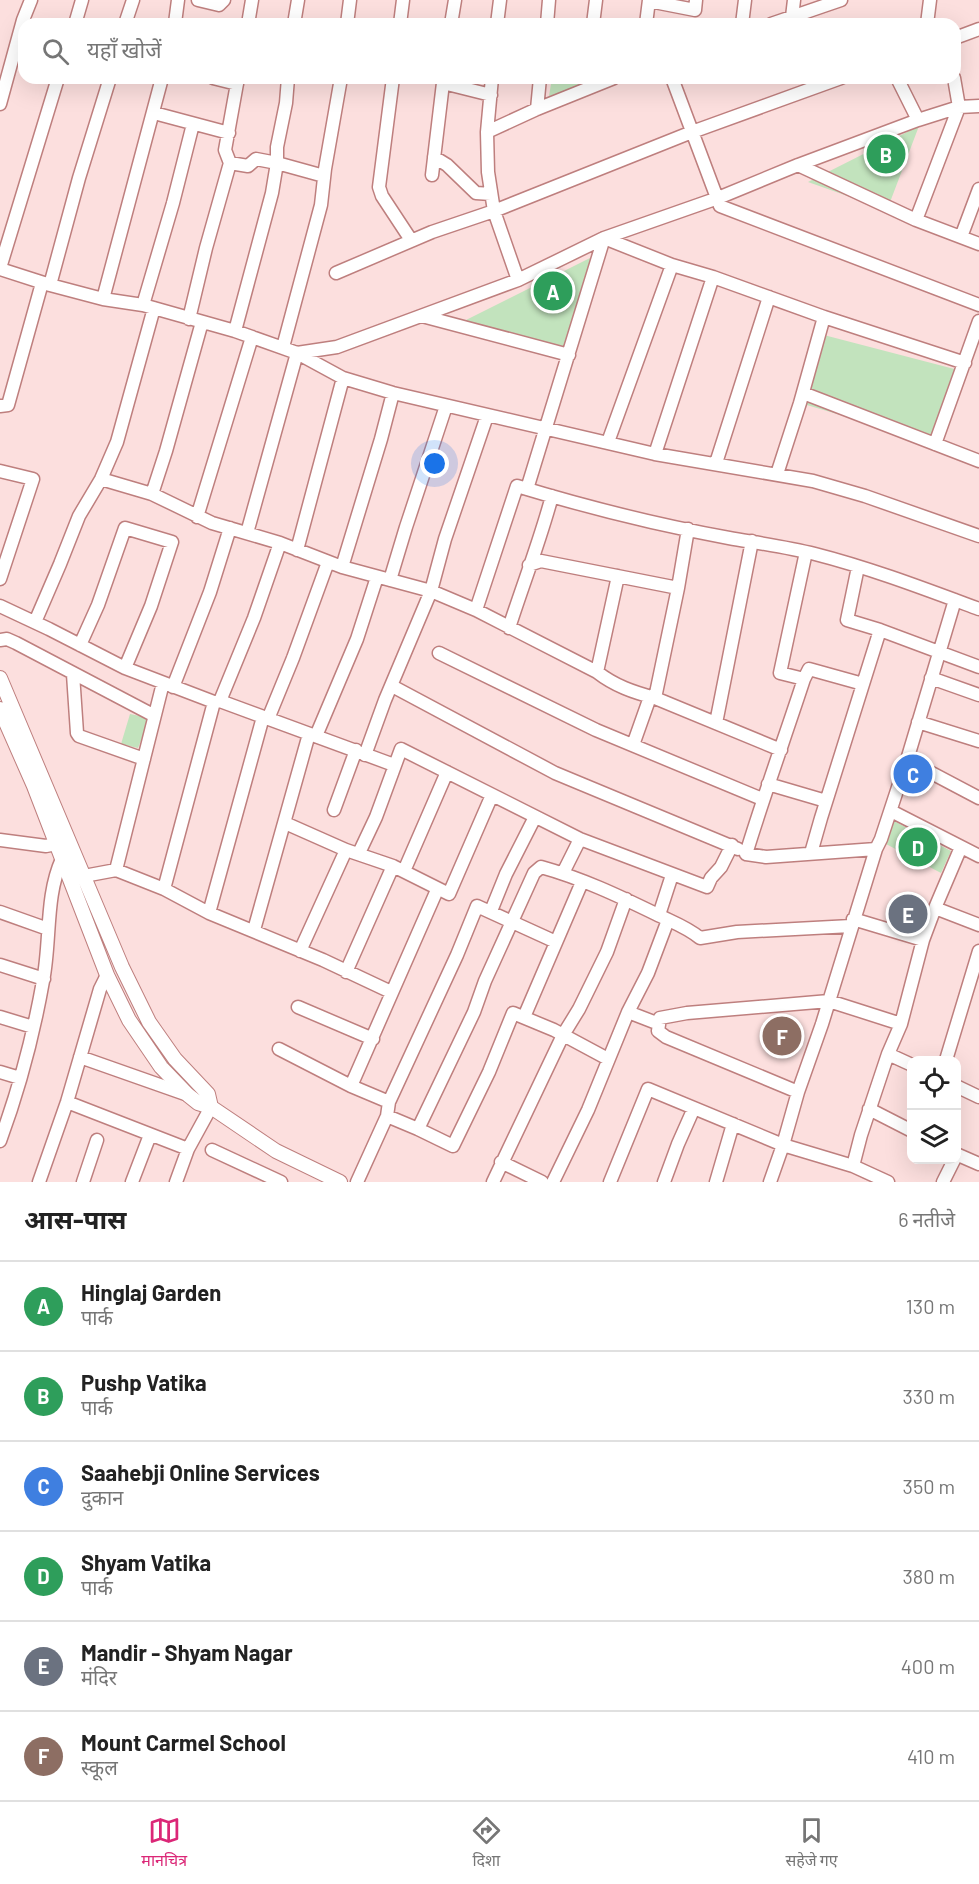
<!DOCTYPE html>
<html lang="hi">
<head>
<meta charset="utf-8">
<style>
  body { margin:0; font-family:Barlow,"Noto Sans Devanagari",sans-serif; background:#f2f2f2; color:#222 }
  .controls { position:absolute; right:18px; bottom:18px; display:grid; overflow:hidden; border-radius:12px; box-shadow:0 6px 24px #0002 }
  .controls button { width:54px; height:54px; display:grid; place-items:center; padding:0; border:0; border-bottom:2px solid #e0e0e0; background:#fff; color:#222; font:30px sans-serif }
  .you { position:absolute; left:435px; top:464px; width:21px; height:21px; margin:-15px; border:4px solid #fff; border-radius:50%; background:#1a73e8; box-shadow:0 0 0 9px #1a73e833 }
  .badge { display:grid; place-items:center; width:39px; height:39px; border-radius:50%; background:#db2777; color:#fff; font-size:20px; font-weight:700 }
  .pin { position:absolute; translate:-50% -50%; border:3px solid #fff; box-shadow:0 2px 6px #0006 }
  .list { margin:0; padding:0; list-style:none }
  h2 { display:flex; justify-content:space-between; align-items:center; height:78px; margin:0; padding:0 24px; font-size:26px }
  h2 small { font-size:20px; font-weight:400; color:#767676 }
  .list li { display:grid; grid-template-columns:39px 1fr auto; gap:18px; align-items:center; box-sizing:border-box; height:90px; padding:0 24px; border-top:2px solid #e0e0e0 }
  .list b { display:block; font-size:22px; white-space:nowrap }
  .list p { margin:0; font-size:20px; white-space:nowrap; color:#767676 }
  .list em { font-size:20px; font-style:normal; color:#767676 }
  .icon { flex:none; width:33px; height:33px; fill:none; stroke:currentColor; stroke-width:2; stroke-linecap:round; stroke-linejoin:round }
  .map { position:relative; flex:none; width:979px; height:1182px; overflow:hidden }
  .search { position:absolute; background:#fff; box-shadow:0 6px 24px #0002; left:18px; right:18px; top:18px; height:66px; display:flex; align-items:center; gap:15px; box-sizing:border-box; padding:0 21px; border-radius:18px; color:#767676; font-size:22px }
  .sheet { height:618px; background:#fff }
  nav { display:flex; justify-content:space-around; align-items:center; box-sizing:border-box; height:84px; border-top:2px solid #e0e0e0; background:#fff; font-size:16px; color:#767676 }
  nav a { display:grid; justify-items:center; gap:3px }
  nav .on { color:#db2777 }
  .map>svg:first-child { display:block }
</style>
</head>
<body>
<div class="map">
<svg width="979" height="1182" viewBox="0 0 979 1182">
  <rect width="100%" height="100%" fill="#fcdfde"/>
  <path fill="#c2e3bd" d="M552 78H582L581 88 549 96Z
    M919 126 887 210 808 182Z
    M592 257 562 352 456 325Z
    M820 334 962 371 935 443 800 403Z
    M130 714 150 718 138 748 121 744Z
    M894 821 951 851 941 873 886 844Z"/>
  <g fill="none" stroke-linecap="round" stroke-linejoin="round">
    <defs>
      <path id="minor" d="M198 0 219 5 224 0
        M649 1 695 10 696 0
        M792 17 794 0
        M175 23 178 0
        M75 24 82 0
        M125 24 133 0
        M248 24 252 0
        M294 24 298 0
        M347 24 350 0
        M400 24 403 0
        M451 24 455 0
        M497 24 500 0
        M547 24 549 0
        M593 24 596 0
        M646 24 649 0
        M742 24 745 0
        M771 24 841 0
        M927 24 930 0
        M955 38 979 29
        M213 78 237 84
        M393 78 379 187 382 196 411 240
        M492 78 487 132 537 109 614 78
        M672 78 720 206 979 305
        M897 78 918 120
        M0 104 23 20 31 0
        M537 109 540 78
        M154 113 229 133
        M487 132 488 172 494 211 518 280
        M434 157 447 165 476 193 491 194
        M230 163 248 166 256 159 277 163 324 176
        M798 165 916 220 979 244
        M432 175 443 83 491 95
        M916 220 959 107 954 78
        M961 237 979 189
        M0 268 58 78
        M0 269 50 285 103 299 143 305 235 331 297 353 343 378 393 393 655 454 813 481 865 496 979 536
        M336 273 432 232 494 211 692 132 841 78
        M713 277 824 317 800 403 777 474
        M50 285 79 178 110 78
        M103 299 162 78
        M143 305 173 203 193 124
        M422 316 569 355
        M824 317 965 363
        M189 319 206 248 230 163 225 150 238 78
        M235 331 272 193 277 163V147L286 103 288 78
        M283 347 321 205 325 169 341 78
        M803 393 979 461
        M0 406 8 405 42 283
        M935 444 979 321
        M655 454 713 277 672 265
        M716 463 769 297
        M0 471 33 479 0 579
        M101 479 152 494 212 523 280 543 342 567 431 591 476 610 597 672C615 686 633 692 655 698L781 750
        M527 489 604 238 672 265 608 442
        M152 494 166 451 202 322
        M197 517 252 337
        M247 533 297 353 337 347 518 280 604 238 718 198 798 165 918 120 959 107 979 106
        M297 550 343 378
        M806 552 780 673 804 679C785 737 764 795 746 854L766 857 876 849
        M529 565 541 561 678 588
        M342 567 381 439 393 393
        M858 567 847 620 880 630 979 667
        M390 580 406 527 446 406
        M0 606 49 629 125 668 214 702 220 701 394 765
        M476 610 517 486C586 507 658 525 729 538 758 543 787 547 815 554 870 568 925 589 979 609
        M35 622 60 564 79 516 101 479 117 442 154 308
        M509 628C523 584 540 541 552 496
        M0 640 7 639 16 643 153 715
        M80 645 98 605 125 528 172 542 151 606 125 668
        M439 653 596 730 762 799
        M597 672 618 576
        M73 674 77 733 79 736 144 759
        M931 678 979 695
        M804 679 809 669 863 684
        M392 686 555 773 738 849
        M173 687 210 592 230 528
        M655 698 678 588 688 529
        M220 701 254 618 280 543
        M268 719 293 658 328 562
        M918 722 979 741
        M716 723 752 541
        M316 736 357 639 377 577
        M633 745 650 697
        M365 755 385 700 431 591 445 539 487 416
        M907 760 979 798
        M768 784 826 801
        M334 810 356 750
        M891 811 979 856
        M285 823 346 850 393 866 449 894 492 795
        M0 840 46 846 56 844
        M359 853 376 817 401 749 580 839 707 887 711 878 721 867 732 845
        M811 853 821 818 880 630
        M116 870 163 683
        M404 871 447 772
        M563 873 580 839
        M84 876 116 870 164 889 209 913 323 960 391 992
        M164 889 214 702
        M935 908 979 925
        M491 911 506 874 535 817
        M0 912 48 929
        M209 913 263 717
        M659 915 672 875
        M853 919 923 940
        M254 930 309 734
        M300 951 346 850
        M0 965 44 979
        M346 972 393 866
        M298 1007 373 1039
        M628 1012 659 1024
        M0 1017 33 1027
        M524 1017 582 882
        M279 1049 351 1086 389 1102
        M888 1054 912 1065
        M80 1057 188 1095
        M946 1060 979 951
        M0 1072 20 1078
        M351 1086 437 890
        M956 1086 979 1097
        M798 1092 666 1037 658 1031 660 1018 687 1013 829 1001 901 1024
        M67 1102 188 1149
        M869 1109 912 1131
        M387 1116 418 1129 474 1012 485 981 534 873 541 867C581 878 619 896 656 914 672 922 687 927 700 938L737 932 851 926
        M418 1129 453 1146 489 1072 513 1013 554 1030 608 1059
        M0 1141C18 1092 34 1032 43 981 51 941 45 896 62 859
        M212 1150 281 1182
        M956 1154 979 1164
        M501 1162 542 1182
        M853 1166 861 1135 888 1054 901 1024 923 940 935 908 961 847
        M39 1182 67 1102 100 989 107 975
        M83 1182 97 1140
        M132 1182 150 1135
        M176 1182 188 1149 211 1107
        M357 1182 387 1116 389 1102 457 955 477 906 556 942
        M493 1182 563 1035 579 1009 607 952 626 899
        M553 1182 588 1110 628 1012 648 973 668 920
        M610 1182 648 1089 783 1145 853 1166 888 1182
        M664 1182 678 1144 694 1108
        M716 1182 733 1124
        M770 1182 783 1145 798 1092 822 1024 876 849 881 839 907 760 955 600
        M943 1182 954 1160"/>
      <path id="tertiary" d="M0 678 122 967 149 1022 175 1059 208 1094 211 1107
        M0 709 34 786 107 975 129 1020 161 1067 188 1095 198 1103 211 1107 276 1151 340 1182"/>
    </defs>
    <use href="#minor" stroke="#be7f7e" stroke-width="15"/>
    <use href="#tertiary" stroke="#be7f7e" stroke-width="16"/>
    <use href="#minor" stroke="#fff" stroke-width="12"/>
    <use href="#tertiary" stroke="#fff" stroke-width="14"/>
  </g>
</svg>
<div class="controls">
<button><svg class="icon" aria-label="locate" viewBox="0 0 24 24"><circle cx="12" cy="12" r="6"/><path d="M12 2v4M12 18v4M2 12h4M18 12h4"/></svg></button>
<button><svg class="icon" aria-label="layers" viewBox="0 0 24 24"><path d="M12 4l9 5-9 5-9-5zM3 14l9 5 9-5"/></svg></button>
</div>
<div class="you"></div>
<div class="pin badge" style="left:553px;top:291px;background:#2e9e5b">A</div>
<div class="pin badge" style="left:886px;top:154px;background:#2e9e5b">B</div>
<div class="pin badge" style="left:913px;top:774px;background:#3f7fe0">C</div>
<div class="pin badge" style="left:918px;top:847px;background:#2e9e5b">D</div>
<div class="pin badge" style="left:908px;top:914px;background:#6b7280">E</div>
<div class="pin badge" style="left:782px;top:1036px;background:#8d6e63">F</div>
<div class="search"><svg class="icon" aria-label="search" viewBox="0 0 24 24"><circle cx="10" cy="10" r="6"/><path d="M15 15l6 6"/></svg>यहाँ खोजें</div>
</div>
<section class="sheet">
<h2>आस-पास<small>6 नतीजे</small></h2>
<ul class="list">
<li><span class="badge" style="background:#2e9e5b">A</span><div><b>Hinglaj Garden</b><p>पार्क</p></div><em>130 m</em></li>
<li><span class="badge" style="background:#2e9e5b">B</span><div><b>Pushp Vatika</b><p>पार्क</p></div><em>330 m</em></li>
<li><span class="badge" style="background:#3f7fe0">C</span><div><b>Saahebji Online Services</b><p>दुकान</p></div><em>350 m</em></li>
<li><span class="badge" style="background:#2e9e5b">D</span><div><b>Shyam Vatika</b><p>पार्क</p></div><em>380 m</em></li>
<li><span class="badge" style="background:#6b7280">E</span><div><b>Mandir - Shyam Nagar</b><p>मंदिर</p></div><em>400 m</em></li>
<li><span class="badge" style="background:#8d6e63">F</span><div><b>Mount Carmel School</b><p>स्कूल</p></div><em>410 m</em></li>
</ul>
</section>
<nav>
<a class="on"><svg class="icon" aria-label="map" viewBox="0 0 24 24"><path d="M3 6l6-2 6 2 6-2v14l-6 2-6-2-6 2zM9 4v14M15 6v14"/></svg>मानचित्र</a>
<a><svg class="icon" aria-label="directions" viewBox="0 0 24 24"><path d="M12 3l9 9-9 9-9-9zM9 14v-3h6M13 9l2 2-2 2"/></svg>दिशा</a>
<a><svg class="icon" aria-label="saved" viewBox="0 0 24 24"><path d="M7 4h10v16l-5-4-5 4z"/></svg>सहेजे गए</a>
</nav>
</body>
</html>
